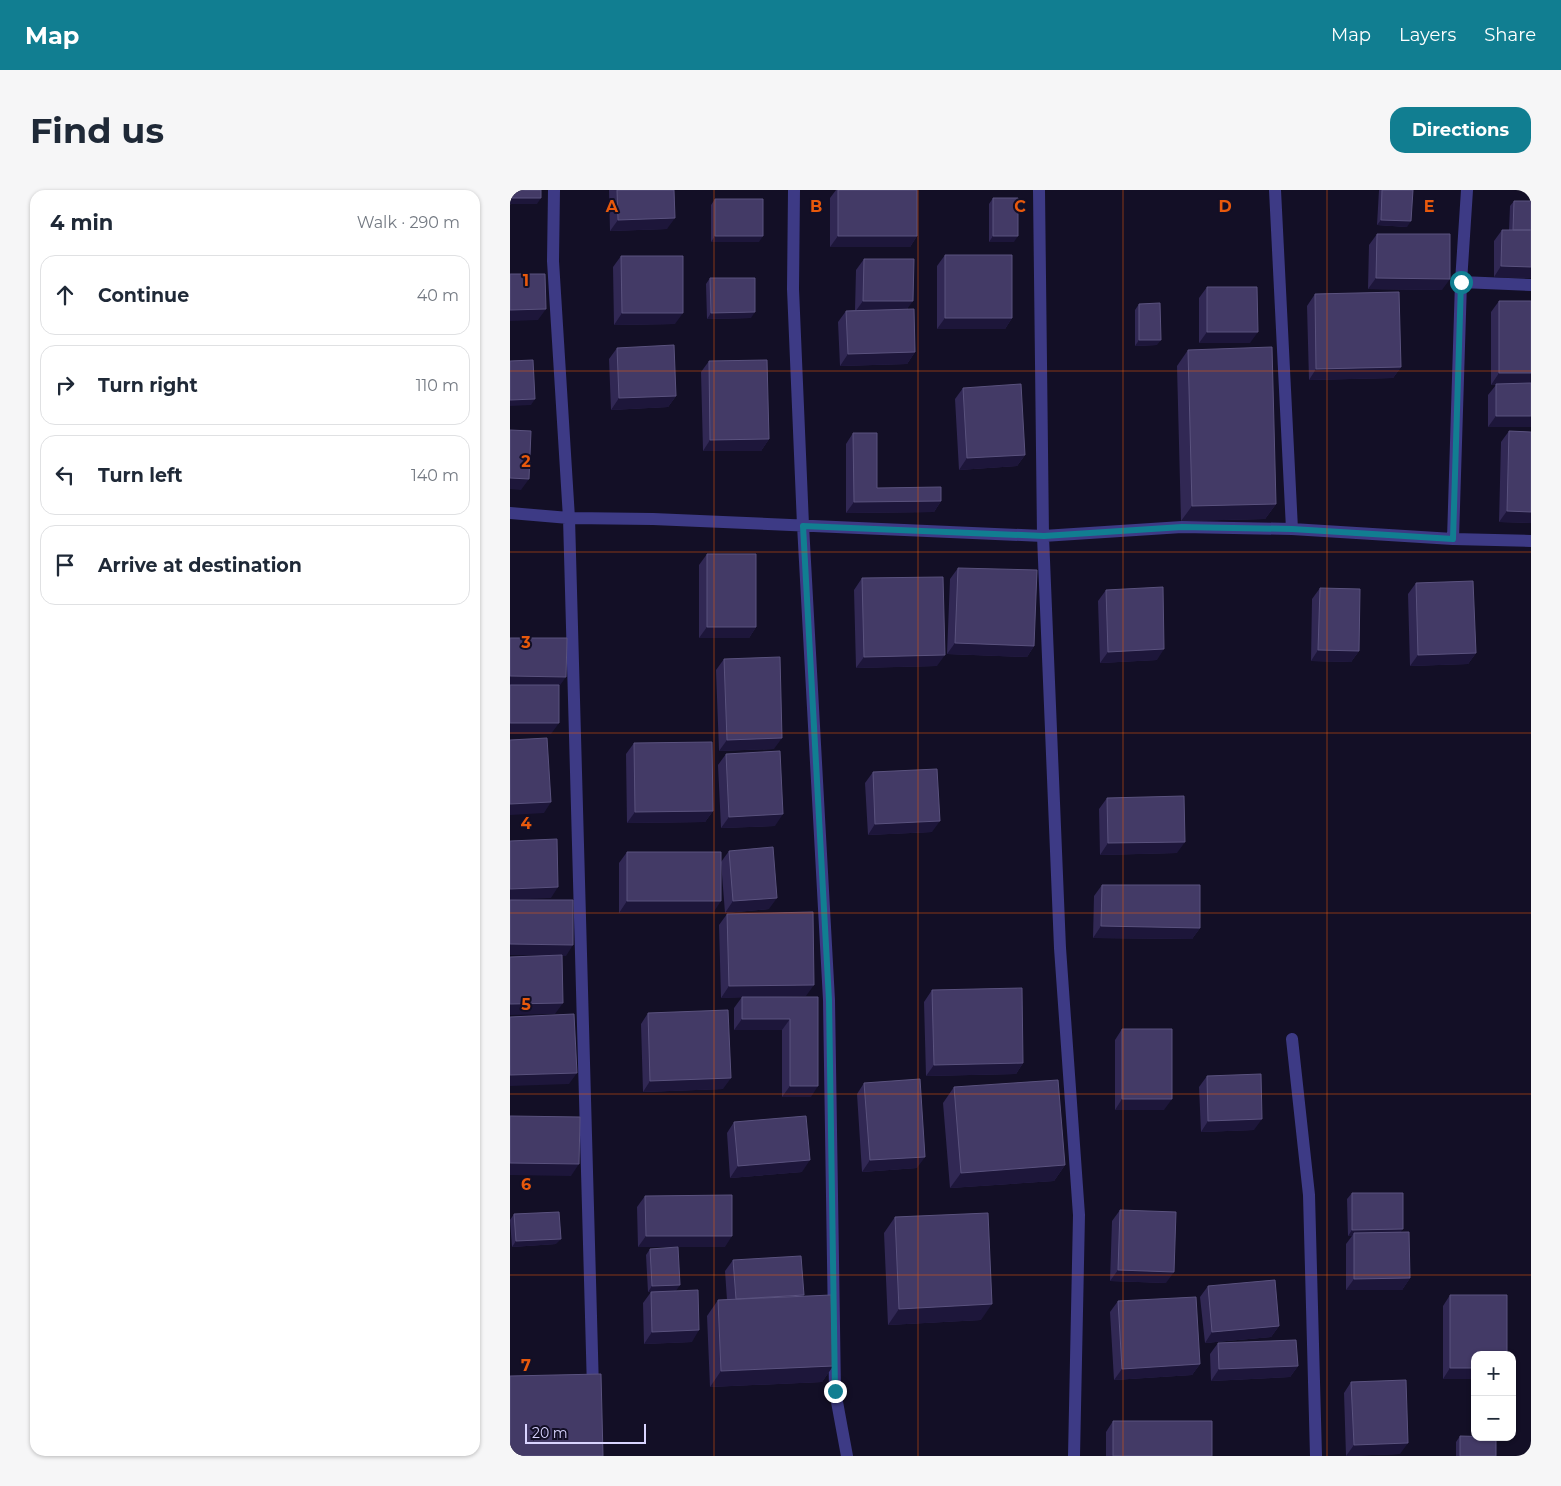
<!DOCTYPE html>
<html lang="en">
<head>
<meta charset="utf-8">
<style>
  body { margin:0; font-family:Montserrat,sans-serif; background:#f6f6f7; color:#1f2937 }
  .controls { position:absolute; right:15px; bottom:15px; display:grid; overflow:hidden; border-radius:10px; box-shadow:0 1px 4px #0004 }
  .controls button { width:45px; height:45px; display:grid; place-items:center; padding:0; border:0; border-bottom:1px solid #e0e1e3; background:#fff; color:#1f2937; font:25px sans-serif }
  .scale { position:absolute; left:15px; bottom:12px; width:121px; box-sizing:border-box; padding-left:5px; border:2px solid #d9d4ff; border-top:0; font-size:14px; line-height:18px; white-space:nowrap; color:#d9d4ff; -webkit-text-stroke:4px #130f26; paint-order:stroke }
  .stop { position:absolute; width:15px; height:15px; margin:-11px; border:4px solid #117e91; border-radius:50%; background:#fff }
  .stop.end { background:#117e91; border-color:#fff; box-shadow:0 1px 5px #0008 }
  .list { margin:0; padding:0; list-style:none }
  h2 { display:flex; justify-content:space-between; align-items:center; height:65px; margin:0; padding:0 20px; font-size:21px }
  h2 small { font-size:16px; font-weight:400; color:#747a83 }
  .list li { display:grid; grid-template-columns:32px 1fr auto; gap:15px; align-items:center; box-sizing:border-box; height:80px; margin:0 10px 10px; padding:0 10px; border:1px solid #e0e1e3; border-radius:15px }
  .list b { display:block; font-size:19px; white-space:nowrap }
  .list em { font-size:16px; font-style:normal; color:#747a83 }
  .icon { flex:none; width:28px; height:28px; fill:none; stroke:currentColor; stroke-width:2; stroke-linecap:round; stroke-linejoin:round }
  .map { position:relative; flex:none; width:1021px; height:1266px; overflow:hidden; border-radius:15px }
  header { display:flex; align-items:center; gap:30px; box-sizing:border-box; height:70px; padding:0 25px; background:#117e91; color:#fff }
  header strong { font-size:24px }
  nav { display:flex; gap:28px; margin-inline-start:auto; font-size:18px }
  .intro { display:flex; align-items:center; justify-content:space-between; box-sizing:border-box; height:120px; padding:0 30px }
  h1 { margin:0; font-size:35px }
  .button { padding:12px 22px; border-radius:15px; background:#117e91; color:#fff; font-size:18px; font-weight:700 }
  main { display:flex; gap:30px; padding:0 30px }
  aside { flex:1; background:#fff; border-radius:15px; box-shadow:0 1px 4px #0004 }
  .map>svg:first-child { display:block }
</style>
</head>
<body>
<header>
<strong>Map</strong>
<nav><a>Map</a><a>Layers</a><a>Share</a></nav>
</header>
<div class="intro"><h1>Find us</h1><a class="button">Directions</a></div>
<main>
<aside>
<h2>4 min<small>Walk · 290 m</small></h2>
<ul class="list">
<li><svg class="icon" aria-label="ahead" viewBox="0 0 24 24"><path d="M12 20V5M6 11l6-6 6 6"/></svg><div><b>Continue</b></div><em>40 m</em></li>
<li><svg class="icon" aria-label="right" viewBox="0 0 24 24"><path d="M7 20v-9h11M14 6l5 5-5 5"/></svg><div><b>Turn right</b></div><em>110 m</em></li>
<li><svg class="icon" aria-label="left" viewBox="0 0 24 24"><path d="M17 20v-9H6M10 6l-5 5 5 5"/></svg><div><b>Turn left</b></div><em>140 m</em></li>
<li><svg class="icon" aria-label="arrive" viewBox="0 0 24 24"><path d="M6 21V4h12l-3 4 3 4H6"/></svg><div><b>Arrive at destination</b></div></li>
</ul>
</aside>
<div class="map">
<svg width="1021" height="1266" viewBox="0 0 1021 1266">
  <rect width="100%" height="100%" fill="#130f26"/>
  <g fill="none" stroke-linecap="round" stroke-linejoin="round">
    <path stroke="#3d3a85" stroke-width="12" d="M44 0 43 71 59 328 83 1199
      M284 0 283 99 293 335 319 810 325 1201 337 1266
      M529 0 533 346 550 758 569 1025 564 1266
      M765 0 782 339
      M951 92 1021 95
      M0 323 59 328 143 329 533 346 672 337 782 339 943 349 1021 351
      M943 349 951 92 957 0
      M782 849 799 1005 806 1266"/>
  </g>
  <path fill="#312854" d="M99 0H164L157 39 100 41Z
    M326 0H407V46L400 57H320V8Z
    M869 0H903L897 37 867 35Z
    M483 8 504 52H479V14Z
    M205 9 249 52H201V15Z
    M1004 11H1021V88L984 87V51L992 40H999L1000 16Z
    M867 44 932 100 858 99 859 55Z
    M435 65 502 128 495 139H427V76Z
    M111 66 165 134 104 135 103 77Z
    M354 69 398 119 405 162 397 174 330 176 328 132 336 121 345 120 346 80Z
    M200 88 241 128 197 129 196 94Z
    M697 97 740 153H689V108Z
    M805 104 891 177 883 188 799 190 797 116Z
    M989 111H1021V237H978V205L986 195H981V122Z
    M629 114 647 155 625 156V120Z
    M107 158 166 206 158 217 101 220 99 169Z
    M678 160 766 314 755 329 671 331 667 176Z
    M199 171 259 249 251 261H193L191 182Z
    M453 198 515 265 507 276 449 280 445 209Z
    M999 241 1021 242V333L989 332 991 252Z
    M343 243 367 298 431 311 424 322 336 323V254Z
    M197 364 246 437 239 448H189V375Z
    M448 378 524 456 517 467 437 464 440 389Z
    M352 388 427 476 346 478 344 400Z
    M906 393 966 463 958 474 900 476 898 404Z
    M810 398 849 461 841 472 801 471 802 409Z
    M596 400 647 470 590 473 588 411Z
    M214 469 264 559 209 561 206 480Z
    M124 553 203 621 195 632 117 633 116 564Z
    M216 564 265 636 211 638 208 575Z
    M363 582 422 642 358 645 355 593Z
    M597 608 667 663 590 665 589 619Z
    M219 661 259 719 215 723 211 672 203 723H109V673L117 662 211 672Z
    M592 695 690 738 682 749 583 748 584 706Z
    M217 724 296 806 235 807H308L301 907H272V840H224V818L232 807 211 808 209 735Z
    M422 800 513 873 506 884 416 886 414 812Z
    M138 823 213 899 133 902 131 834Z
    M612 839 654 920H605V850Z
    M697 886 744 940 691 942 689 897Z
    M354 893 407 978 352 982 347 904Z
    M444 897 555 975 544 991 440 998 433 913Z
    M224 932 292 982 220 988 217 943Z
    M842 1003 891 1042 900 1088 892 1100H836V1054L842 1046H838L837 1009Z
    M135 1006 215 1057H128L127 1017Z
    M610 1020 656 1093 600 1091 602 1031Z
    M4 1024 46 1054 2 1057 0 1030Z
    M385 1027 471 1130 378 1135 374 1043Z
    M140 1059 166 1101 182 1152 134 1154 133 1113 141 1102 161 1101 138 1102 136 1065Z
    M223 1070 293 1107 323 1176 312 1192 200 1197 197 1126 208 1110H217L215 1081Z
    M698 1096 769 1136 761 1147 695 1153 690 1107Z
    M940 1105 965 1189H933V1116Z
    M608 1111 690 1174 682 1185 604 1190 600 1122Z
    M708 1153 788 1176 780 1187 701 1191 700 1164Z
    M841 1192 890 1264 836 1266 834 1203Z
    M603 1231 702 1266H596V1242Z
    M950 1246 986 1266H946V1252Z"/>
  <path fill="#1d163a" d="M0 8H31L27 14H0Z
    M165 28 157 39 100 41 108 30Z
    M871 30 901 31 897 37 867 35Z
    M205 46H253L249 52H201Z
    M328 46H407L400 57H320Z
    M483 46H508L504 52H479Z
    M991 76 1021 77V88L984 87Z
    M866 88 940 89 932 100 858 99Z
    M353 111H403L395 122H345Z
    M36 119 28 130 0 131V120Z
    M245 122 241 128 197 129 201 123Z
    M112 123H173L165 134 104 135Z
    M435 128H502L495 139H427Z
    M697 142H748L740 153H689Z
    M629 150H651L647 155 625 156Z
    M405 162 397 174 330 176 338 164Z
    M891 177 883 188 799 190 806 179Z
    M989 183H1021V195H981Z
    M166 206 158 217 101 220 109 208Z
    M25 209 21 215 0 216V210Z
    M986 226H1021V237H978Z
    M259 249 251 261H193L200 250Z
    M515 265 507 276 449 280 457 268Z
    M0 288 19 289 11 300 0 299Z
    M431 311 424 322 336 323 344 312Z
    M766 314 755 329 671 331 682 316Z
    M997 321 1021 322V333L989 332Z
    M197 437H246L239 448H189Z
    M445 453 524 456 517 467 437 464Z
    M654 459 647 470 590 473 598 462Z
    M808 460 849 461 841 472 801 471Z
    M966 463 958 474 900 476 908 465Z
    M435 465 427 476 346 478 354 467Z
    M0 486 56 487 48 498 0 497Z
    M0 533H49L41 544H0Z
    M272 548 264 559 209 561 217 550Z
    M41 612 34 623 0 625V614Z
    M203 621 195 632 117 633 125 622Z
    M273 624 265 636 211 638 219 627Z
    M430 631 422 642 358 645 365 634Z
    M675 652 667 663 590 665 598 653Z
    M48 697 41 708 0 710V699Z
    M267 708 259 719 215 723 223 711Z
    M117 711H211L203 723H109Z
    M591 736 690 738 682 749 583 748Z
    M0 754 63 755 56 766 0 765Z
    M304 795 296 806 211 808 219 796Z
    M53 813 45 824 0 825V814Z
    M232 829H280L272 840H224Z
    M513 873 506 884 416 886 424 875Z
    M67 883 59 894 0 896V885Z
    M221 888 213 899 133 902 140 891Z
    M280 896H308L301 907H272Z
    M612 909H662L654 920H605Z
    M752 929 744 940 691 942 698 931Z
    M415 967 407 978 352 982 360 970Z
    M300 970 292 982 220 988 228 976Z
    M0 973 69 974 61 986 0 985Z
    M555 975 544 991 440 998 451 983Z
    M893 1039 889 1044 844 1043 842 1046H838L842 1040Z
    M136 1046H222L215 1057H128Z
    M51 1049 46 1054 2 1057 6 1051Z
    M608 1080 664 1082 656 1093 600 1091Z
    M900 1088 892 1100H836L844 1089Z
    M170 1095 166 1101 138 1102 142 1096Z
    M294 1105 286 1116 226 1110Z
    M482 1114 471 1130 378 1135 389 1119Z
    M769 1136 761 1147 695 1153 702 1142Z
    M189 1140 182 1152 134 1154 142 1142Z
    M690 1174 682 1185 604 1190 612 1179Z
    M323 1176 312 1192 200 1197 211 1181Z
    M788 1176 780 1187 701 1191 709 1179Z
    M940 1178H965V1189H933Z
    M898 1253 890 1264 836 1266 844 1255Z"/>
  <path fill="#433a66" stroke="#5a527e" d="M0 0H31V8H0Z
    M107 0H164L165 28 108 30Z
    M328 0H407V46H328Z
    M872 0H903L901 31 871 30Z
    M483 8H508V46H483Z
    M205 9H253V46H205Z
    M1004 11H1021V40H1003Z
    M992 40H1021V77L991 76Z
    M867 44H940V89L866 88Z
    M435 65H502V128H435Z
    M111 66H173V123H112Z
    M354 69H404L403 111H353Z
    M0 84H35L36 119 0 120Z
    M200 88H245V122L201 123Z
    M697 97H747L748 142H697Z
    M889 102 891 177 806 179 805 104Z
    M989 111H1021V183H989Z
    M650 113 651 150H629V114Z
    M404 119 405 162 338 164 336 121Z
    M164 155 166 206 109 208 107 158Z
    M762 157 766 314 682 316 678 160Z
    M23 170 25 209 0 210V171Z
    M257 170 259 249 200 250 199 171Z
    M1021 193V226H986V194Z
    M511 194 515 265 457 268 453 198Z
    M0 240 21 241 19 289 0 288Z
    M999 241 1021 242V322L997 321Z
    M343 243H367V298L431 297V311L344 312Z
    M197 364H246V437H197Z
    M448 378 527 380 524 456 445 453Z
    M433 387 435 465 354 467 352 388Z
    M963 391 966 463 908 465 906 393Z
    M653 397 654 459 598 462 596 400Z
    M810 398 850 399 849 461 808 460Z
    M0 448H57L56 487 0 486Z
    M270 467 272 548 217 550 214 469Z
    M0 495H49V533H0Z
    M37 548 41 612 0 614V550Z
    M202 552 203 621 125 622 124 553Z
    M270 561 273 624 219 627 216 564Z
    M427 579 430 631 365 634 363 582Z
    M674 606 675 652 598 653 597 608Z
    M47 649 48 697 0 699V651Z
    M263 657 267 708 223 711 219 661Z
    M117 662H211V711H117Z
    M592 695H690V738L591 736Z
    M0 710H63V755L0 754Z
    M303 722 304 795 219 796 217 724Z
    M52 765 53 813 0 814V767Z
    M512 798 513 873 424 875 422 800Z
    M232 807H308V896H280V829H232Z
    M218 820 221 888 140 891 138 823Z
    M64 824 67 883 0 885V827Z
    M612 839H662V909H612Z
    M751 884 752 929 698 931 697 886Z
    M410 889 415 967 360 970 354 893Z
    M548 890 555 975 451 983 444 897Z
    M0 926 70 927 69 974 0 973Z
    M296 926 300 970 228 976 224 932Z
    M842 1003H893V1039L842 1040Z
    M222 1005V1046H136L135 1006Z
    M610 1020 666 1022 664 1082 608 1080Z
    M49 1022 51 1049 6 1051 4 1024Z
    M478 1023 482 1114 389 1119 385 1027Z
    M899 1042 900 1088 844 1089V1043Z
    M168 1057 170 1095 142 1096 140 1059Z
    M291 1066 294 1105 226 1109 223 1070Z
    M765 1090 769 1136 702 1142 698 1096Z
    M188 1100 189 1140 142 1142 141 1102Z
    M321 1105 323 1176 211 1181 208 1110Z
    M940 1105H997V1165H965V1178H940Z
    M686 1107 690 1174 612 1179 608 1111Z
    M786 1150 788 1176 709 1179 708 1153Z
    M91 1184 93 1266H0V1186Z
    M896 1190 898 1253 844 1255 841 1192Z
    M603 1231H702V1266H603Z
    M950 1246 986 1247V1266H950Z"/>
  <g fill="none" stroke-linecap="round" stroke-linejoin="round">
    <path stroke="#117e91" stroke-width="6" d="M325 1201 319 810 293 336 534 346 672 337 782 339 943 349 951 92"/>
  </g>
  <path fill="none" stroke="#e8590c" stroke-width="1" stroke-opacity="0.55" d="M204 0V1266M408 0V1266M613 0V1266M817 0V1266M0 181H1021M0 362H1021M0 543H1021M0 723H1021M0 904H1021M0 1085H1021"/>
  <g font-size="16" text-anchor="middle" font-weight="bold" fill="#e8590c" stroke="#130f26" stroke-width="4" stroke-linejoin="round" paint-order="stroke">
    <text x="102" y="22">A</text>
    <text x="306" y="22">B</text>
    <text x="510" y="22">C</text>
    <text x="715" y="22">D</text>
    <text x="919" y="22">E</text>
    <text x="16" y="96">1</text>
    <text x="16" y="277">2</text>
    <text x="16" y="458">3</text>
    <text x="16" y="639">4</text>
    <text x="16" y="820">5</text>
    <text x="16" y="1000">6</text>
    <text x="16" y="1181">7</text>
  </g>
</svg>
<div class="controls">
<button>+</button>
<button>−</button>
</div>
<div class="scale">20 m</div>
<div class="stop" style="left:951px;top:92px"></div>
<div class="stop end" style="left:325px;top:1201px"></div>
</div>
</main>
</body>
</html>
